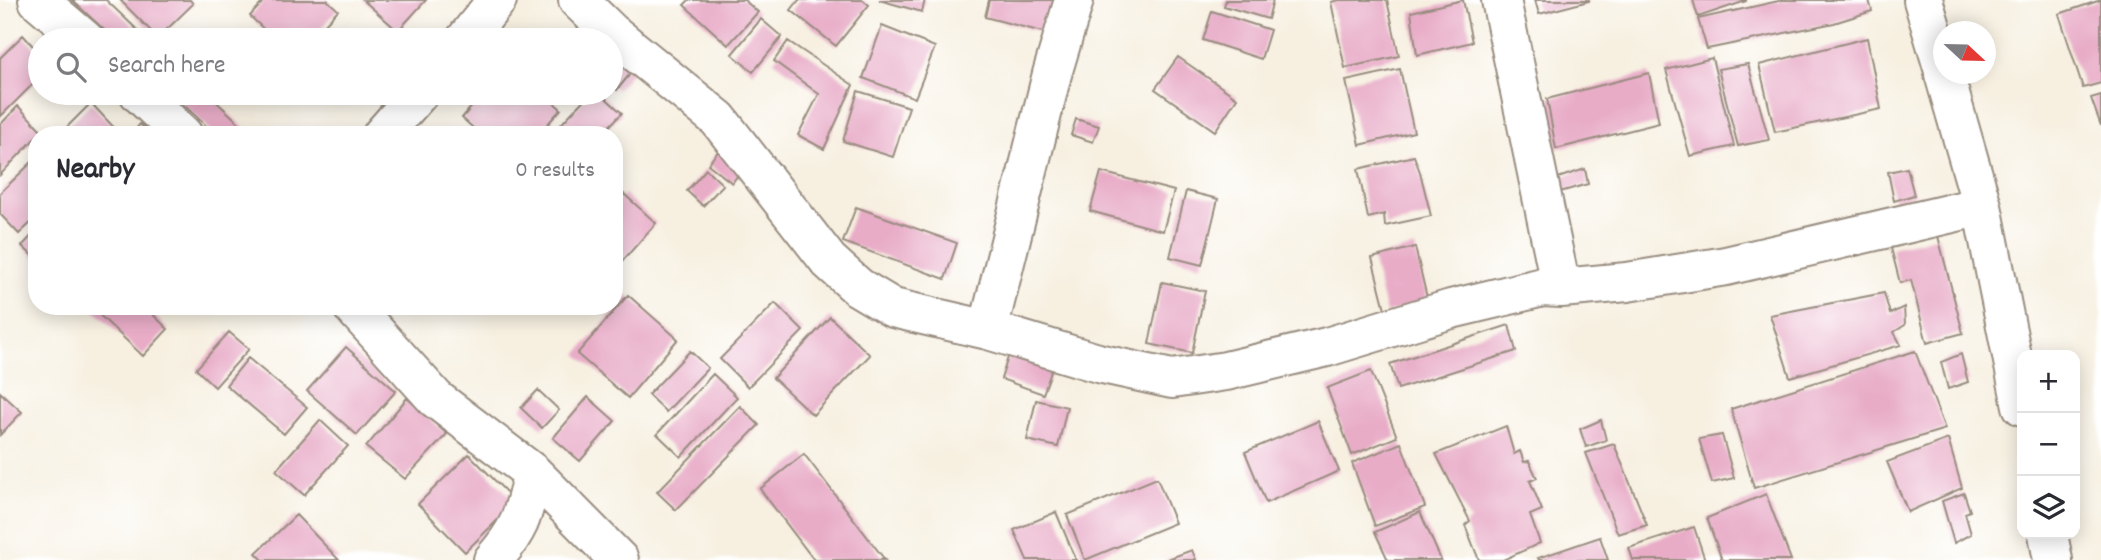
<!DOCTYPE html>
<html lang="en">
<head>
<meta charset="utf-8">
<style>
  body { margin:0; font-family:Dekko,sans-serif; background:#f7f7f7; color:#2b2b33 }
  .controls { position:absolute; right:21px; bottom:21px; display:grid; overflow:hidden; border-radius:14px; box-shadow:0 4px 18px #0003 }
  .controls button { width:63px; height:63px; display:grid; place-items:center; padding:0; border:0; border-bottom:2px solid #e1e1e2; background:#fff; color:#2b2b33; font:35px sans-serif }
  .compass { position:absolute; left:1933px; top:21px; width:63px; height:63px; border-radius:50%; background:#fff; box-shadow:0 4px 18px #0003; rotate:112deg }
  .list { margin:0; padding:0; list-style:none }
  h2 { display:flex; justify-content:space-between; align-items:center; height:91px; margin:0; padding:0 28px; font-size:30px }
  h2 small { font-size:23px; font-weight:400; color:#7c7c81 }
  .icon { flex:none; width:38px; height:38px; fill:none; stroke:currentColor; stroke-width:2; stroke-linecap:round; stroke-linejoin:round }
  .map { position:relative; flex:none; width:2101px; height:560px; overflow:hidden }
  .search { position:absolute; background:#fff; box-shadow:0 4px 18px #0003; left:28px; top:28px; width:595px; height:77px; display:flex; align-items:center; gap:18px; box-sizing:border-box; padding:0 24px; border-radius:38px; color:#7c7c81; font-size:26px }
  .panel { position:absolute; background:#fff; box-shadow:0 4px 18px #0003; left:28px; top:126px; width:595px; height:189px; border-radius:28px }
  .map>svg:first-child { display:block }
</style>
</head>
<body>
<div class="map">
<svg width="2101" height="560" viewBox="0 0 2101 560">
  <rect width="100%" height="100%" fill="#fff"/>
  <filter id="ink" filterUnits="userSpaceOnUse"><feTurbulence type="fractalNoise" baseFrequency=".0143" numOctaves="2"/><feDisplacementMap in="SourceGraphic" scale="14" xChannelSelector="R" yChannelSelector="G"/><feConvolveMatrix kernelMatrix="1 2 1 2 8 2 1 2 1" color-interpolation-filters="sRGB"/></filter>
  <filter id="wash" filterUnits="userSpaceOnUse"><feTurbulence type="fractalNoise" baseFrequency=".00686" numOctaves="4" result="noise"/><feDisplacementMap in="SourceGraphic" scale="28" xChannelSelector="R" yChannelSelector="G"/><feGaussianBlur stdDeviation="1.57" result="paint"/><feColorMatrix in="noise" values="0 0 0 0 0 0 0 0 0 0 0 0 0 0 0 0 0 1.4 0 .05"/><feComposite in="paint" operator="in"/></filter>
  <g filter="url(#wash)">
    <rect width="100%" height="100%" fill="#f7f0e1"/>
    <g id="blocks">
      <path fill="#e8acc7" d="M72 0H106L148 40H115Z
        M120 0H190L193 4 158 38Z
        M265 0H327L338 10 310 40H275L250 16Z
        M363 0H426L398 31Z
        M689 0H744L758 12 728 45 684 5Z
        M799 0H863L869 5 836 46 791 10Z
        M879 0H925L922 12Z
        M989 0H1059L1050 34 985 17Z
        M1226 0H1273L1268 19 1224 6Z
        M1339 0H1387L1399 56 1345 68 1331 2Z
        M1463 0 1472 42 1417 55 1411 12Z
        M1535 0H1589V1L1539 14Z
        M1693 0H1746V1L1698 17Z
        M1783 0H1869L1872 11 1834 23 1707 49 1698 19Z
        M2101 0V83L2083 88 2059 14Z
        M1212 11 1270 30 1261 59 1203 40Z
        M761 19 782 37 753 72 732 54Z
        M882 26 935 47 915 98 863 78Z
        M23 35 40 54V77L0 117V58Z
        M1867 38 1881 109 1775 132 1759 65Z
        M788 41 853 85 824 149 798 135 819 94 774 61Z
        M620 56 635 68 617 90 611 85V67Z
        M1178 57 1237 98 1215 131 1155 89Z
        M1712 58 1734 146 1690 156 1666 70Z
        M1748 64 1769 140 1738 146 1718 69Z
        M1400 69 1414 132 1360 145 1346 81Z
        M1649 73 1659 123 1556 149 1547 99Z
        M858 91 909 107 893 157 843 141Z
        M177 93H207L252 135H216L174 96Z
        M483 93H543L561 109 538 135H481L462 118Z
        M590 93H600L622 113 601 135H557L554 132Z
        M2101 95V126L2091 98Z
        M91 103 121 135H59Z
        M18 106 42 131 0 175V125Z
        M1076 119 1099 126 1093 142 1071 135Z
        M140 124 151 135H131Z
        M720 149 743 168 732 183 708 164Z
        M1414 156 1420 172 1431 216 1385 226 1384 214 1368 218 1358 169Z
        M37 157V217L19 234 0 214V193Z
        M1907 168 1914 195 1894 201 1888 172Z
        M706 169 723 185 703 206 687 191Z
        M1585 169 1588 184 1560 192 1558 178Z
        M1101 172 1174 191 1163 231 1090 211Z
        M1186 191 1218 199 1202 265 1170 257Z
        M624 194 656 223 619 265 614 261V205Z
        M856 207 957 243 945 279 843 242Z
        M37 230V260L22 246Z
        M1938 236 1963 333 1927 343 1911 280 1900 283 1891 248Z
        M1415 247 1428 302 1386 313 1372 258Z
        M1162 282 1205 291 1192 353 1149 344Z
        M1884 293 1890 314 1904 307 1905 325 1894 332 1901 345 1790 377 1770 315Z
        M628 295 678 339 628 398 577 354Z
        M775 303 803 331 748 387 720 359Z
        M90 306H144L168 329 143 356Z
        M830 317 870 355 813 415 773 378Z
        M1509 325 1516 351 1398 389 1390 364Z
        M229 332 249 349 215 387 196 369Z
        M346 347 396 391 357 435 307 391Z
        M690 351 708 368 666 412 648 395Z
        M1915 351 1945 429 1754 488 1731 409Z
        M1009 354 1052 369 1043 394 1001 379Z
        M1961 354 1968 382 1948 389 1941 362Z
        M248 358 307 407 284 434 226 385Z
        M1371 371 1397 437 1352 455 1327 388Z
        M713 374 737 397 681 457 657 434Z
        M538 390 559 410 542 428 521 408Z
        M0 392 22 412 0 435Z
        M588 397 615 421 580 461 553 438Z
        M407 398 447 434 405 479 366 447Z
        M1036 400 1067 407 1058 447 1027 440Z
        M740 406 759 425 676 510 657 492Z
        M320 420 348 446 304 495 276 470Z
        M1601 420 1606 440 1586 447 1580 429Z
        M1318 421 1339 471 1266 503 1245 452Z
        M1506 426 1514 454 1520 451 1524 462 1529 461 1537 478 1530 481 1542 510 1530 515 1540 543 1503 560H1479L1465 525 1470 521 1436 454Z
        M1722 435 1734 478 1712 483 1699 439Z
        M1948 439 1962 488 1908 512 1887 462Z
        M1401 443 1425 507 1375 526 1352 463Z
        M1614 444 1647 525 1618 534 1586 453Z
        M469 454 516 502 465 552 418 504Z
        M804 454 885 560H814L760 489Z
        M1157 478 1175 523 1085 560 1067 515Z
        M1964 493 1970 511 1965 513 1971 534 1954 543 1942 501Z
        M1766 494 1791 560H1722L1707 518Z
        M1056 512 1076 560H1027L1014 530Z
        M1420 512 1441 560H1388L1375 532Z
        M296 515 339 560H263L256 553Z
        M1694 527 1705 560H1633L1629 548Z
        M1600 537 1608 560H1539L1538 558Z
        M1192 550 1196 560H1165Z"/>
    </g>
  </g>
  <g filter="url(#ink)">
    <use href="#blocks" fill-opacity="0" stroke="#998d80" stroke-width="2"/>
    <g fill="none" stroke-linecap="round" stroke-linejoin="round">
      <defs>
        <path id="minor" d="M38 0 85 40
          M578 0 611 32 718 119 829 261 858 287 893 308 988 330 1098 363 1172 379 1226 371 1327 347 1451 309 1543 287 1561 288 1627 282 1726 266 1982 206
          M1501 0 1561 288
          M1923 0 1944 71
          M465 40 497 0
          M1944 74 1982 206 2022 406
          M139 93 183 135
          M382 135 419 93
          M352 306 436 399 533 473 619 560
          M988 330 1052 74 1074 0
          M2048 534 2053 560
          M493 560C522 527 523 514 533 473"/>
      </defs>
      <use href="#minor" stroke="#998d80" stroke-width="42"/>
      <use href="#minor" stroke="#fff" stroke-width="38"/>
    </g>
  </g>
</svg>
<div class="controls">
<button>+</button>
<button>−</button>
<button><svg class="icon" aria-label="layers" viewBox="0 0 24 24"><path d="M12 4l9 5-9 5-9-5zM3 14l9 5 9-5"/></svg></button>
</div>
<svg class="compass" viewBox="-18 -18 36 36"><path d="M0-13l5 13h-10z" fill="#e53935"/><path d="M0 13l5-13h-10z" fill="#7c7c81"/></svg>
<div class="search"><svg class="icon" aria-label="search" viewBox="0 0 24 24"><circle cx="10" cy="10" r="6"/><path d="M15 15l6 6"/></svg>Search here</div>
<section class="panel">
<h2>Nearby<small>0 results</small></h2>
<ul class="list">
</ul>
</section>
</div>
</body>
</html>
